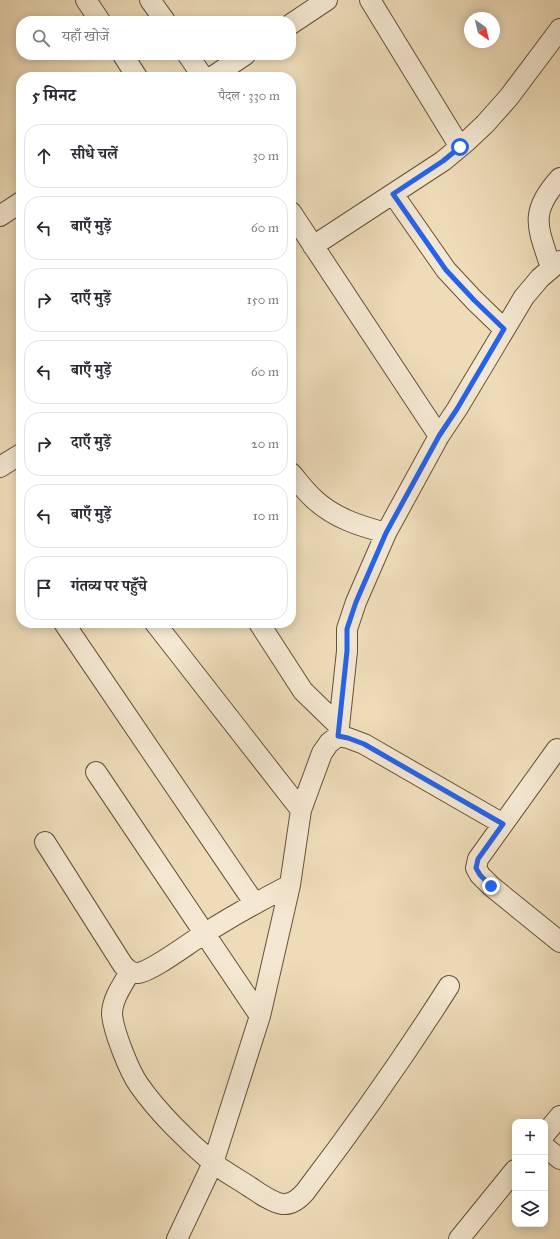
<!DOCTYPE html>
<html lang="hi">
<head>
<meta charset="utf-8">
<style>
  body { margin:0; font-family:"IM FELL Great Primer","Noto Serif Devanagari",serif; background:#f7f7f7; color:#2b2b33 }
  .controls { position:absolute; right:12px; bottom:12px; display:grid; overflow:hidden; border-radius:8px; box-shadow:0 2px 10px #0003 }
  .controls button { width:36px; height:36px; display:grid; place-items:center; padding:0; border:0; border-bottom:1px solid #e1e1e2; background:#fff; color:#2b2b33; font:20px sans-serif }
  .compass { position:absolute; left:464px; top:12px; width:36px; height:36px; border-radius:50%; background:#fff; box-shadow:0 2px 10px #0003; rotate:146deg }
  .stop { position:absolute; width:12px; height:12px; margin:-9px; border:3px solid #2563eb; border-radius:50%; background:#fff }
  .stop.end { background:#2563eb; border-color:#fff; box-shadow:0 1px 4px #0008 }
  .list { margin:0; padding:0; list-style:none }
  h2 { display:flex; justify-content:space-between; align-items:center; height:52px; margin:0; padding:0 16px; font-size:17px }
  h2 small { font-size:13px; font-weight:400; color:#7c7c81 }
  .list li { display:grid; grid-template-columns:26px 1fr auto; gap:12px; align-items:center; box-sizing:border-box; height:64px; margin:0 8px 8px; padding:0 8px; border:1px solid #e1e1e2; border-radius:16px }
  .list b { display:block; font-size:15px; white-space:nowrap }
  .list em { font-size:13px; font-style:normal; color:#7c7c81 }
  .icon { flex:none; width:22px; height:22px; fill:none; stroke:currentColor; stroke-width:2; stroke-linecap:round; stroke-linejoin:round }
  .map { position:relative; flex:none; width:560px; height:1239px; overflow:hidden }
  .search { position:absolute; background:#fff; box-shadow:0 2px 10px #0003; left:16px; top:16px; width:280px; height:44px; display:flex; align-items:center; gap:10px; box-sizing:border-box; padding:0 14px; border-radius:16px; color:#7c7c81; font-size:15px }
  .panel { position:absolute; background:#fff; box-shadow:0 2px 10px #0003; left:16px; top:72px; width:280px; height:556px; border-radius:16px }
  .map>svg:first-child { display:block }
</style>
</head>
<body>
<div class="map">
<svg width="560" height="1239" viewBox="0 0 560 1239">
  <rect width="100%" height="100%" fill="#eedcb9"/>
  <filter id="stains"><feTurbulence type="fractalNoise" baseFrequency=".005" numOctaves="4"/><feColorMatrix values="0 0 0 0 .2 0 0 0 0 .09 0 0 0 0 .02 0 0 0 .5 -.17"/></filter>
  <radialGradient id="worn" r=".72"><stop offset=".6" stop-color="#630" stop-opacity="0"/><stop offset="1" stop-color="#630" stop-opacity=".3"/></radialGradient>
  <g fill="none" stroke-linecap="round" stroke-linejoin="round">
    <defs>
      <path id="minor" d="M86 0 100 21
        M150 0 165 21
        M370 0 460 147
        M291 24 327 0
        M123 55 137 77
        M188 55 203 77
        M212 77 245 55
        M393 194 446 270 474 300 504 329
        M291 212 439 436
        M0 216 21 202
        M313 246 443 161 467 141 485 124 509 97 560 29
        M551 268C538 227 528 213 560 178
        M0 467 21 454
        M291 473C298 481 305 491 314 499 334 518 360 526 386 533
        M64 623 255 904
        M155 623 301 810
        M259 623 303 691 339 726
        M338 736 347 651V629L356 602 386 533 439 436 457 409 524 297 540 278 560 261
        M557 749 478 859 476 868 480 875 491 886 560 942
        M96 772 260 1016
        M45 842 123 965C128 970 131 973 138 973 153 971 190 942 204 934 232 916 261 900 290 885
        M130 972C123 984 112 999 112 1014 113 1030 129 1071 139 1085 157 1111 187 1141 212 1162 223 1171 238 1179 250 1187 259 1193 271 1202 282 1204 292 1205 299 1199 305 1192 356 1125 404 1057 449 986
        M545 1134 560 1116
        M545 1147 560 1159
        M177 1239 213 1163 260 1016 290 885 301 810 322 753 329 743 338 736 348 738 364 744 503 824
        M459 1239 515 1170"/>
    </defs>
    <use href="#minor" stroke="#66513a" stroke-width="22"/>
    <use href="#minor" stroke="#f4e8d2" stroke-width="20"/>
  </g>
  <g fill="none" stroke-linecap="round" stroke-linejoin="round">
    <path stroke="#2563eb" stroke-width="5" d="M460 147 443 161 393 194 446 270 474 300 504 329 457 409 439 436 386 533 356 602 347 629V651L338 736 348 738 364 744 503 824 478 859 476 868 480 875 491 886"/>
  </g>
  <rect width="100%" height="100%" filter="url(#stains)"/>
  <rect width="100%" height="100%" fill="url(#worn)"/>
</svg>
<div class="controls">
<button>+</button>
<button>−</button>
<button><svg class="icon" aria-label="layers" viewBox="0 0 24 24"><path d="M12 4l9 5-9 5-9-5zM3 14l9 5 9-5"/></svg></button>
</div>
<svg class="compass" viewBox="-18 -18 36 36"><path d="M0-13l5 13h-10z" fill="#e53935"/><path d="M0 13l5-13h-10z" fill="#7c7c81"/></svg>
<div class="stop" style="left:460px;top:147px"></div>
<div class="stop end" style="left:491px;top:886px"></div>
<div class="search"><svg class="icon" aria-label="search" viewBox="0 0 24 24"><circle cx="10" cy="10" r="6"/><path d="M15 15l6 6"/></svg>यहाँ खोजें</div>
<section class="panel">
<h2>5 मिनट<small>पैदल · 330 m</small></h2>
<ul class="list">
<li><svg class="icon" aria-label="ahead" viewBox="0 0 24 24"><path d="M12 20V5M6 11l6-6 6 6"/></svg><div><b>सीधे चलें</b></div><em>30 m</em></li>
<li><svg class="icon" aria-label="left" viewBox="0 0 24 24"><path d="M17 20v-9H6M10 6l-5 5 5 5"/></svg><div><b>बाएँ मुड़ें</b></div><em>60 m</em></li>
<li><svg class="icon" aria-label="right" viewBox="0 0 24 24"><path d="M7 20v-9h11M14 6l5 5-5 5"/></svg><div><b>दाएँ मुड़ें</b></div><em>150 m</em></li>
<li><svg class="icon" aria-label="left" viewBox="0 0 24 24"><path d="M17 20v-9H6M10 6l-5 5 5 5"/></svg><div><b>बाएँ मुड़ें</b></div><em>60 m</em></li>
<li><svg class="icon" aria-label="right" viewBox="0 0 24 24"><path d="M7 20v-9h11M14 6l5 5-5 5"/></svg><div><b>दाएँ मुड़ें</b></div><em>20 m</em></li>
<li><svg class="icon" aria-label="left" viewBox="0 0 24 24"><path d="M17 20v-9H6M10 6l-5 5 5 5"/></svg><div><b>बाएँ मुड़ें</b></div><em>10 m</em></li>
<li><svg class="icon" aria-label="arrive" viewBox="0 0 24 24"><path d="M6 21V4h12l-3 4 3 4H6"/></svg><div><b>गंतव्य पर पहुँचे</b></div></li>
</ul>
</section>
</div>
</body>
</html>
